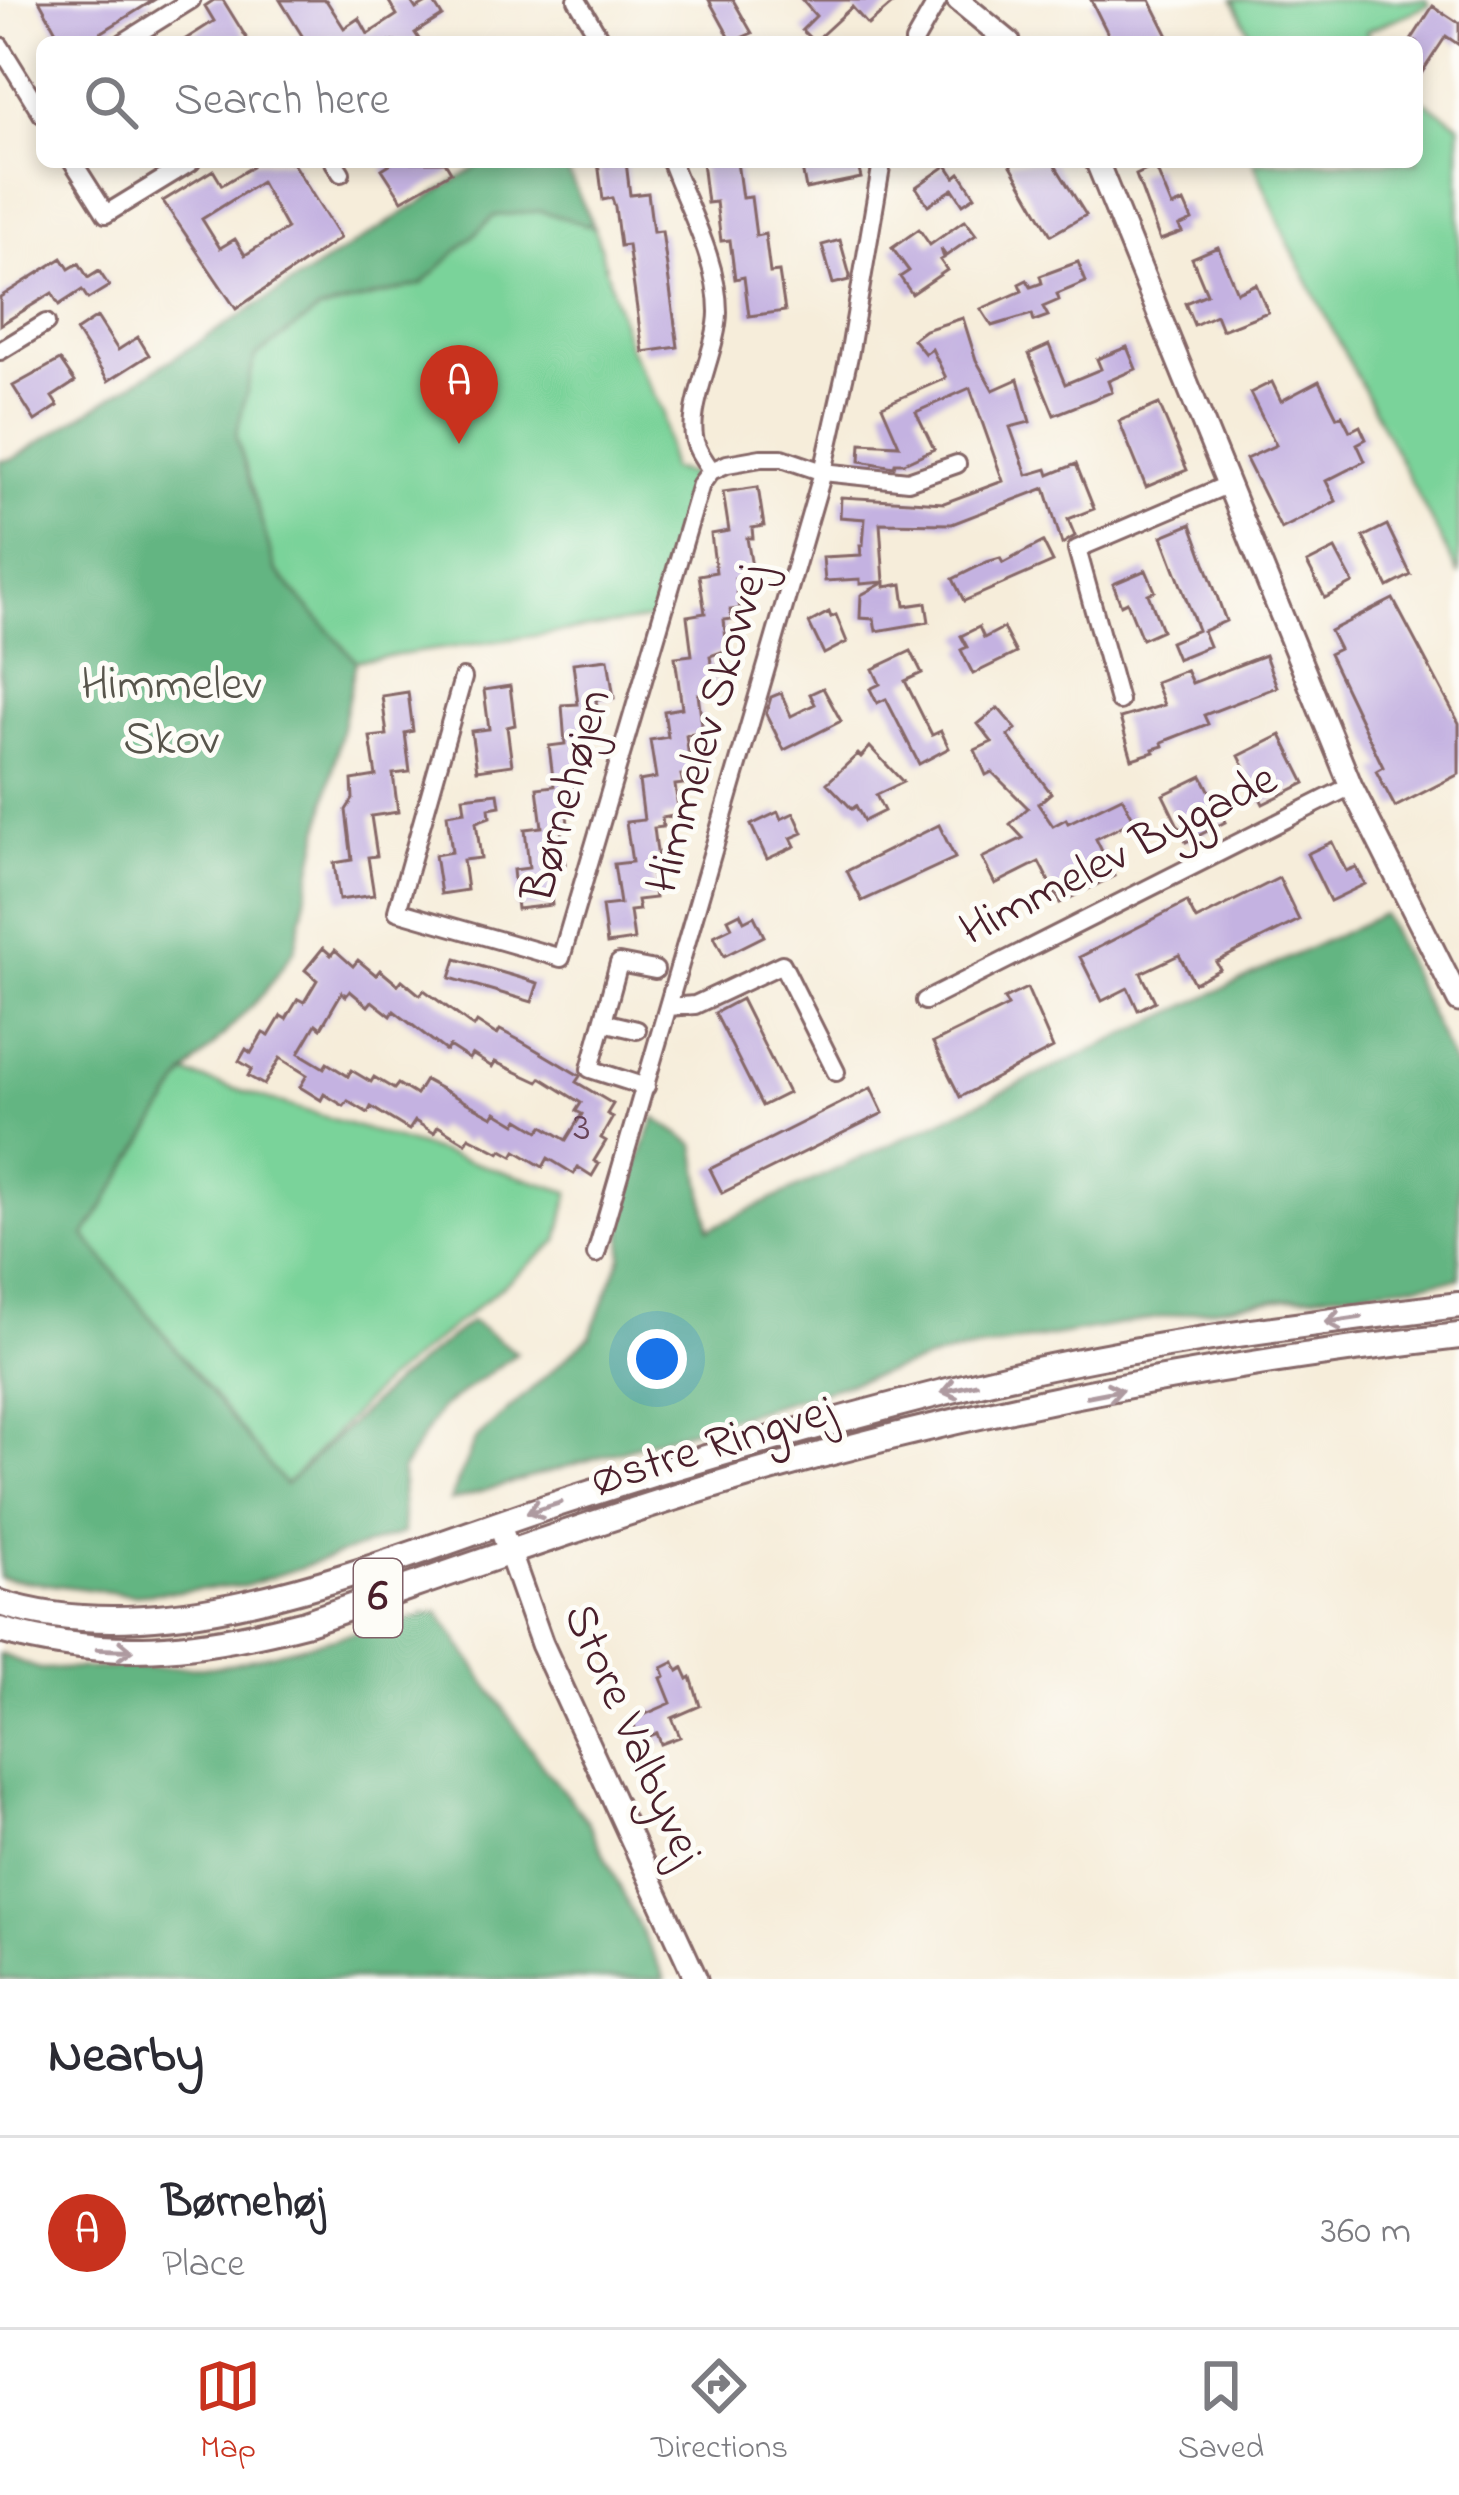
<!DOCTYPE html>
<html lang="en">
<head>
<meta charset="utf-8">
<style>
  body { margin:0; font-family:"Indie Flower",sans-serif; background:#f7f7f7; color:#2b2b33 }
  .you { position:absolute; left:657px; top:1359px; width:42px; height:42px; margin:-30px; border:9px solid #fff; border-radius:50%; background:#1a73e8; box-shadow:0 0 0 18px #1a73e833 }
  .badge { display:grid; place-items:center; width:78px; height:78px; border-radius:50%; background:#c8321e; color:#fff; font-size:39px; font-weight:700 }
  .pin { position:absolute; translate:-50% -99px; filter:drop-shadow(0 3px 6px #0008) }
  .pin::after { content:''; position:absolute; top:63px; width:42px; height:36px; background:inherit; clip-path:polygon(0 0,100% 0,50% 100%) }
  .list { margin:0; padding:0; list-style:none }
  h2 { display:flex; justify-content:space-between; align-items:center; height:156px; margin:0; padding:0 48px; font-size:51px }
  h2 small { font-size:39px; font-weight:400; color:#7c7c81 }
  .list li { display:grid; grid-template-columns:78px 1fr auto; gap:36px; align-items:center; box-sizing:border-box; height:192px; padding:0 48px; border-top:3px solid #e1e1e2 }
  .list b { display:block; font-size:45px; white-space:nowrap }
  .list p { margin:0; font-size:39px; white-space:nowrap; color:#7c7c81 }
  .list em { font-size:39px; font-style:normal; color:#7c7c81 }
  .icon { flex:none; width:66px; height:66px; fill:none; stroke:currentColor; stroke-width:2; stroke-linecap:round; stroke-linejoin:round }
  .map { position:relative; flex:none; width:1459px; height:1979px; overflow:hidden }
  .search { position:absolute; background:#fff; box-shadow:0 6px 18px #0003; left:36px; right:36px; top:36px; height:132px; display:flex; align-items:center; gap:30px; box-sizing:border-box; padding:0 42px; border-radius:18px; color:#7c7c81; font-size:45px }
  .sheet { height:348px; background:#fff }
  nav { display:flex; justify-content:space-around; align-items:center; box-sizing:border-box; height:168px; border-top:3px solid #e1e1e2; background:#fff; font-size:33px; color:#7c7c81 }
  nav a { display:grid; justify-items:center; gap:6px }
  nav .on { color:#c8321e }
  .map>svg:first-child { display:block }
</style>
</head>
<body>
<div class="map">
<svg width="1459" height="1979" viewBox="0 0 1459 1979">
  <rect width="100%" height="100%" fill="#fdfcf7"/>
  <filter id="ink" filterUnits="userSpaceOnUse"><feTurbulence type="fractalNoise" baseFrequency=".00833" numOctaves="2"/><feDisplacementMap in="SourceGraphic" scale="24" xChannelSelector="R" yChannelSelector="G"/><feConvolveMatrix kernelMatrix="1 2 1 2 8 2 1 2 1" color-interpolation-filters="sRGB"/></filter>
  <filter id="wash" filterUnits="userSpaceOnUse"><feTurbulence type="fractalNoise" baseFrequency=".004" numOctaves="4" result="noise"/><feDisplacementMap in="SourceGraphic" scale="48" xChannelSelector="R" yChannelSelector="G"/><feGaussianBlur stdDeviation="2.7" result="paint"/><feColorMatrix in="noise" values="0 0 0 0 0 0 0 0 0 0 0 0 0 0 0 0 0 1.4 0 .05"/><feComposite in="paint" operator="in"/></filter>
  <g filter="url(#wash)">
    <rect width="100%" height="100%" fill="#f6edda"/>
    <path fill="#7ad39a" stroke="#627962" stroke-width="3" d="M1233 0H1426L1429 5 1366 31 1370 42H1254Z
      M1417 97 1459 124V575L1288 243 1254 162H1417Z
      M541 211 594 227 629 347 663 412 670 469 694 475 653 619 356 661 276 571 236 436 255 356 318 311 422 284 494 216Z
      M186 1074 569 1192 558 1241 382 1384 285 1486 85 1236Z"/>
    <path fill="#63b582" stroke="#566a56" stroke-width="3" d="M485 162H563L594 227 541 211 494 216 422 284 318 311 255 357 236 436 276 571 356 661 295 949 264 993 186 1074 85 1236 285 1485 396 1381 471 1321 517 1353 441 1408 402 1470 403 1533 245 1586 133 1595 0 1578V461L13 459Z
      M1383 914 1459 1076V1279L1245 1303 948 1354 450 1501 475 1440 590 1336 622 1255 624 1201 655 1118 695 1145 709 1229Z
      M438 1612 542 1765 587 1820 665 1979H0V1654L39 1669 218 1667Z"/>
    <g id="blocks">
      <path fill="#c4b2e1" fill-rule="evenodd" d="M39 0H154L86 42H62Z
        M214 0H223L249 42H181L214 21 205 6Z
        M280 0H326L344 28 359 18 368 34 397 15 388 0H410L416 9 432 0 442 16 415 33 421 42H306Z
        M709 0H733L752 33 732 42Z
        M802 0H897L868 25 852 7 814 42 802 30 816 16Z
        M1091 0H1150L1171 42H1112Z
        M1433 6 1459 23V45L1446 36 1417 80V42H1410Z
        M249 162H292L340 238 236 309 163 201 213 170 222 185 252 167ZM261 182 287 229 245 255 235 239 220 248 202 219Z
        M393 162H445L451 172 402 200 382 169Z
        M598 162H626L630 195 648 193 653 232 662 231 678 347 643 352 628 245 620 246 615 207 612 198 603 200Z
        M702 162H737L742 198 751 197 756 236 765 234 770 273 779 272 785 311 749 316 744 277 735 279 730 240 721 241 716 202 707 203Z
        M832 162H857L861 178 806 189 802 168Z
        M1009 162H1053L1086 215 1051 235Z
        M947 165 955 177 960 173 975 196 963 204 953 189 928 205 916 187Z
        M1155 166 1172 207 1184 202 1192 220 1179 226 1182 232 1160 240 1136 175Z
        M965 220 976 235 946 256 941 249 944 258 940 260 947 270 912 294 900 277 909 271 892 248 919 229 930 245Z
        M840 240 850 276 849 280 833 284 822 245Z
        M1218 247 1237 292 1256 284 1268 312 1222 330 1216 315 1194 325 1185 303 1207 294 1192 258Z
        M62 258 69 269 79 263 88 278 99 271 109 286 88 299 82 290 59 305 52 293 0 325V297Z
        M1078 262 1086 282 1057 294 1059 300 1043 307 1048 316 1034 321 1032 314 992 326 981 309 1022 291 1019 284 1027 280 1031 287 1042 283 1040 276Z
        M97 317 118 350 138 337 149 355 108 381 76 331Z
        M963 318 976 360 993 390 1018 379 1030 422 1010 427 1027 475 1047 469 1049 475 1076 464 1094 509 1068 519 1075 536 1062 544 1045 488 952 524 880 523 884 582 860 584V579L825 581 823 557 861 555 860 545H863L865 519 840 517 841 497 944 503 1003 481 970 388 916 412 934 449 904 463H895L894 467 860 461 861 443 899 445 882 406 946 378 932 349 925 354 913 339 925 330Z
        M1049 345 1065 384 1101 369 1097 359 1127 347 1136 369 1108 381 1112 392 1054 415 1029 354Z
        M60 360 75 382 52 397 58 406 35 421 13 386Z
        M1319 381 1337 417 1342 415 1350 431 1360 426 1366 439 1357 444 1365 461 1326 481 1336 501 1281 529 1246 459 1276 445 1250 393 1272 382 1281 401Z
        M1159 404 1187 470 1146 487 1119 421Z
        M758 487 764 526 752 528 753 538H747L752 567 740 569 741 578 735 579 740 609 730 610 732 619 724 620 727 650 710 656 715 691 698 694 703 733 686 735 691 774 681 775 683 784 675 785 679 815 662 818 663 827 654 828 659 867 651 868 655 898 637 900 639 910 630 911 634 940 607 944 602 906 620 904 614 864 632 862 626 822 644 820 639 781 656 778 650 740 668 737 664 711 682 708 675 657 692 655 687 616 705 613 699 575 716 572 711 534 729 531 723 492Z
        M1191 524 1226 621 1203 631 1209 646 1177 659 1170 642 1198 630 1162 536Z
        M1387 525 1411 575 1388 587 1363 537Z
        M1043 542 1053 562 964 601 953 579 987 562 1000 558 1003 563Z
        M1335 549 1353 583 1325 598 1307 563Z
        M1146 570 1155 591 1148 594 1162 630 1142 639 1127 602 1121 605 1113 584Z
        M885 582V587L902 584 905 606 926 603 929 622 876 631 874 619 860 618 861 595Z
        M1393 599 1459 723V774L1395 807 1376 771 1383 767 1329 654 1339 649 1330 631Z
        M829 612 831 617 836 615 847 642 824 654 809 623Z
        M979 627 984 638 1003 628 1016 653 973 674 961 650 967 647 961 636Z
        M911 651 922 673 905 681 932 735 941 731 949 748 919 764 886 699 877 703 870 689 880 684 873 669Z
        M1265 655 1277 687 1204 715 1208 724 1162 742 1163 746 1153 749 1154 752 1132 759 1120 718 1164 705 1155 682 1186 670 1192 683Z
        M608 659 614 698 596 700 601 739 584 741 585 754 578 755 581 783 572 784 573 795 565 796 568 824 561 825 565 864 548 866 552 905 517 909 513 870 529 868 525 829 542 827 537 788 554 786 549 746 565 744 562 705 578 704 573 663Z
        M510 686 515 725 507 727 512 765 477 770 471 731 489 729 484 690Z
        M823 688 841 721 784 750 766 714 771 697 781 693 791 716 815 704 810 694Z
        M408 692 413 731 405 733 410 772 393 774 398 812 371 816 377 856 368 857 374 895 339 900 334 863 352 860 346 810 353 799 352 780 376 776 370 737 387 735 382 696Z
        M998 708 1016 729 1008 736 1051 793 1038 804 1053 826 1066 819 1068 823 1122 797 1134 820 1096 839 1114 876 1060 903 1039 862 995 884 982 858 1023 838 1010 824 1028 808 992 772 986 775 975 750 992 742 978 724Z
        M1281 735 1305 783 1263 804 1239 756Z
        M870 747 903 782 876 795 884 811 864 821 856 806 852 809 827 783 858 754 861 757Z
        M1202 776 1225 822 1186 842 1163 795Z
        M498 793 500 806 489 808 490 817 476 822 481 858 463 860 467 890 441 894 435 855 452 852 447 814 465 811 463 797Z
        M778 812 781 819 794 813 803 833 791 838 795 846 767 859 751 825Z
        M939 825 955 858 862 901 847 871Z
        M1332 842 1346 871 1356 867 1365 884 1330 901 1307 854Z
        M1279 878 1299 920 1216 962 1220 969 1194 983 1179 955 1141 973 1155 1001 1138 1010 1128 988 1102 1001 1080 957 1187 902 1196 920Z
        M740 913 744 921 754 916 764 936 724 956 714 936 732 927 728 919Z
        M323 948 331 955 335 950 353 966 358 960 376 975 380 970 398 985 402 980 420 995 424 990 474 1027 477 1022 497 1035 500 1030 521 1041 580 1076 576 1082 613 1104 607 1114 613 1117 601 1138 606 1141 594 1161 599 1164 592 1176 578 1167 574 1174 548 1158 543 1167 516 1151 513 1156 502 1150 500 1153 469 1137 466 1143 438 1126 434 1133 415 1121 409 1130 371 1107 368 1113 348 1101 344 1106 324 1094 321 1100 300 1087 307 1075 280 1058 264 1085 248 1076 252 1069 239 1061 246 1049 251 1053 263 1033 269 1036 281 1016 286 1019 298 999 304 1002 317 980 305 970ZM350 991 368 1006 372 1001 391 1016 394 1011 446 1051 449 1046 469 1059 472 1054 492 1067 495 1062 538 1082 541 1078 581 1103 576 1111 582 1114 566 1140 543 1126 539 1131 519 1119 516 1124 496 1112 493 1117 425 1080 416 1095 398 1084 394 1089 374 1077 371 1082 351 1070 348 1076 327 1063 324 1068 299 1053 316 1024 321 1028 342 992 346 996Z
        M456 959 538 983 532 1002 450 978Z
        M1027 988 1053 1048 960 1097 933 1043 1008 1006 1004 999Z
        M741 999 788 1093 762 1106 715 1013Z
        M871 1088 883 1113 722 1193 710 1169Z
        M674 1662 678 1671 683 1668 688 1679 691 1677 700 1706 672 1718 680 1737 661 1744 657 1733 640 1740 632 1720 671 1703 661 1678 665 1676 662 1668Z"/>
    </g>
  </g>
  <g filter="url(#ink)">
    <use href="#blocks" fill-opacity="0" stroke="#866768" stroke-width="3"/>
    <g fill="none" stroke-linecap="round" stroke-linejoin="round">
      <defs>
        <path id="minor" d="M577 0 602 42
          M124 42 191 0
          M914 42 938 0
          M0 46 42 114
          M73 162 106 214 191 162
          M334 162 341 173
          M671 162C688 208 718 261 718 312 718 350 682 415 697 447 700 455 707 463 711 471
          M0 351 46 323
          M463 678 397 911 561 958 701 484 711 471 727 464 761 458H782L823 472 908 481 957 464
          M1119 701 1077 549 1227 485
          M925 1001 1351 786
          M668 1007 695 1005 782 964 836 1072
          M603 1022 637 1030
          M646 1087 590 1069 619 963 655 970
          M596 1254 823 472 849 356 882 162"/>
        <path id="tertiary" d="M958 0 1009 42
          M1097 162 1351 786 1459 1001
          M499 1523 542 1644 696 1979"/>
        <path id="primary" d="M0 1603C177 1659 394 1556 563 1502 691 1461 818 1424 948 1391 1115 1347 1288 1326 1459 1305
          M0 1630C109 1661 197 1651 305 1623 451 1573 597 1520 745 1476 976 1409 1221 1363 1459 1336"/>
      </defs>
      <use href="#minor" stroke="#866768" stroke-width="22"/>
      <use href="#tertiary" stroke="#866768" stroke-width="27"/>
      <use href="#primary" stroke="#866768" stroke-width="30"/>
      <use href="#minor" stroke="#fff" stroke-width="16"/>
      <use href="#tertiary" stroke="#fff" stroke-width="21"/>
      <use href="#primary" stroke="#fff" stroke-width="24"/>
    </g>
    <defs><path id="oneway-shaft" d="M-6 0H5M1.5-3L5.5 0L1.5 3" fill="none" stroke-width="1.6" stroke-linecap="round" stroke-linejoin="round" transform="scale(3)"/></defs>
    <g stroke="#ae9aa0">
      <use href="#oneway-shaft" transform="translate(1343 1320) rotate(172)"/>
      <use href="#oneway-shaft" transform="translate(959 1388) rotate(167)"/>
      <use href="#oneway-shaft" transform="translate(1105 1393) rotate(-11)"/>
      <use href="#oneway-shaft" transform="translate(544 1508) rotate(162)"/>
      <use href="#oneway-shaft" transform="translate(115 1650) rotate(2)"/>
    </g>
  </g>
  <g text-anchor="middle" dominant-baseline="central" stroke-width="10" stroke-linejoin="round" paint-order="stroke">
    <g font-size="42" fill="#684458">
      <text x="582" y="1128">3</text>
    </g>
    <rect fill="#fdfcf7" stroke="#806168" stroke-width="3" x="354" y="1559" width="48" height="78" rx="9"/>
    <g font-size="45" font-weight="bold" fill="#4a1f2b">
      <text x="378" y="1598">6</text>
    </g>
    <g font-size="48" fill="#58554c" stroke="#fdfcf7">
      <text x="171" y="686">Himmelev<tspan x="171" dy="55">Skov</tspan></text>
    </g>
    <g font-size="48" fill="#4a1f2b" stroke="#fdfcf7">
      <text transform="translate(709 729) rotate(-74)">Himmelev Skovvej</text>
      <text transform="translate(568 796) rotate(-74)">Børnehøjen</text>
      <text transform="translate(1119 856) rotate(-27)">Himmelev Bygade</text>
      <text transform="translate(713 1447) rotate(-17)">Østre Ringvej</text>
      <text transform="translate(632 1735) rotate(66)">Store Valbyvej</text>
    </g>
  </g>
</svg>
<div class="you"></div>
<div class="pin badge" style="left:459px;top:444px">A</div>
<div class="search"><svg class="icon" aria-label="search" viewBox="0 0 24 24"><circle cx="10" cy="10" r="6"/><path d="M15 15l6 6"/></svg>Search here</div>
</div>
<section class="sheet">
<h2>Nearby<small></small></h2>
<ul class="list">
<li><span class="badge">A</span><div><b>Børnehøj</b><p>Place</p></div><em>360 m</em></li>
</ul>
</section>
<nav>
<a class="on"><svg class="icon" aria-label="map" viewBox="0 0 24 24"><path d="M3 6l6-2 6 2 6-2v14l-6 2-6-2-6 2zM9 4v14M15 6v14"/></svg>Map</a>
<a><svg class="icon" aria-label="directions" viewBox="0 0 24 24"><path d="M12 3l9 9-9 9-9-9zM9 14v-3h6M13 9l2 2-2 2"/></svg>Directions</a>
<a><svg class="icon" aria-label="saved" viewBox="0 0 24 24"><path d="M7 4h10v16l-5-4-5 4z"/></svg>Saved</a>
</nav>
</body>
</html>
